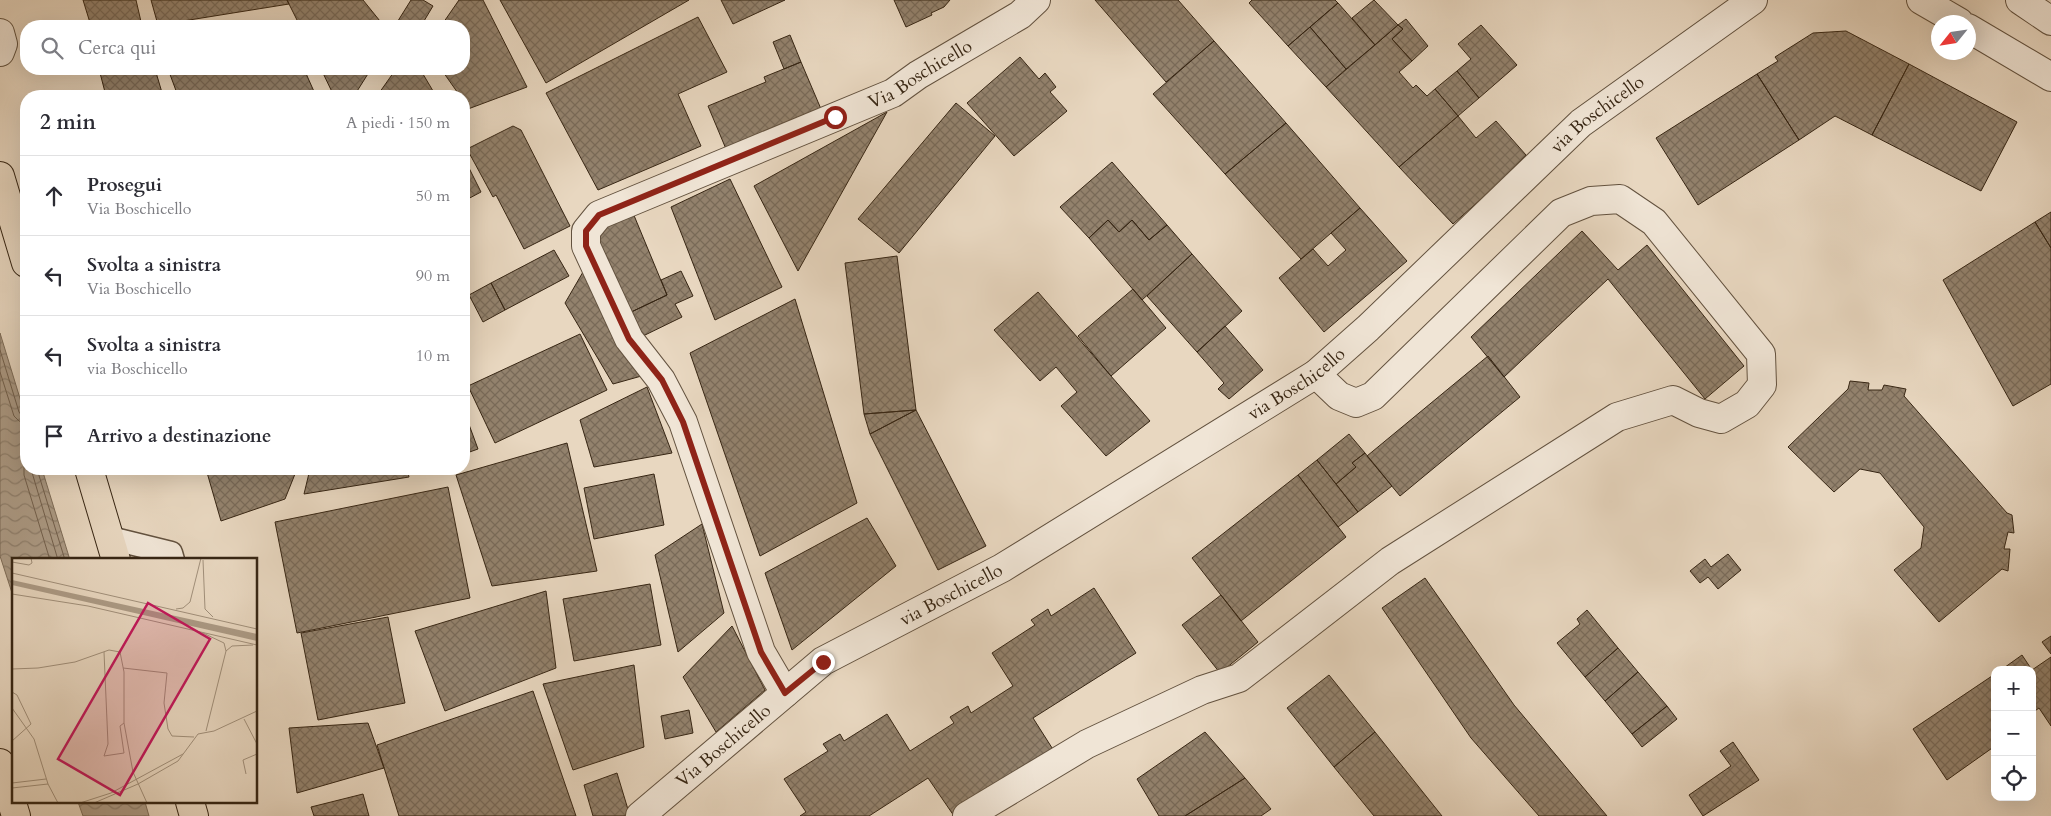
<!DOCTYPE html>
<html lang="it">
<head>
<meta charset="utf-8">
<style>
  body { margin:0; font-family:Cardo,serif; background:#f7f7f7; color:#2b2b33 }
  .controls { position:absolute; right:15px; bottom:15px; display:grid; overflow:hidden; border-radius:10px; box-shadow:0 5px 20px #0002 }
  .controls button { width:45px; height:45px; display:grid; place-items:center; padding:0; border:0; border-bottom:1px solid #e1e1e2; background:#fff; color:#2b2b33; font:25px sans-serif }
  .compass { position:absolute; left:1931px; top:15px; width:45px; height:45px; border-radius:50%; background:#fff; box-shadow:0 5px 20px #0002; rotate:240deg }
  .stop { position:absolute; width:15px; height:15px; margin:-11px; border:4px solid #8f2418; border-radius:50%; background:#fff }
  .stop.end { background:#8f2418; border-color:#fff; box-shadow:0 1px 5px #0008 }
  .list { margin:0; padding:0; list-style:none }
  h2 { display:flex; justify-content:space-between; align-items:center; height:65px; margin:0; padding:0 20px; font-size:21px }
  h2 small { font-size:16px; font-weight:400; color:#7c7c81 }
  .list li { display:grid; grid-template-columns:32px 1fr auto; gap:15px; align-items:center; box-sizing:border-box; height:80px; padding:0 20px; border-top:1px solid #e1e1e2 }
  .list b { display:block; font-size:19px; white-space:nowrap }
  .list p { margin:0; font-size:16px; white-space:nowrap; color:#7c7c81 }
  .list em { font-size:16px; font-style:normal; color:#7c7c81 }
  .icon { flex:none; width:28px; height:28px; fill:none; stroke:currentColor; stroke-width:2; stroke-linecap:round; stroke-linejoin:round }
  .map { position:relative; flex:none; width:2051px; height:816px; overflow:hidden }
  .search { position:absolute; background:#fff; box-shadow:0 5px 20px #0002; left:20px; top:20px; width:450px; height:55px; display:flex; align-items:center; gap:12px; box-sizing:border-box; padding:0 18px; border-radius:20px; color:#7c7c81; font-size:19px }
  .panel { position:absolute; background:#fff; box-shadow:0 5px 20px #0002; left:20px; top:90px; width:450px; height:385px; border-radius:20px }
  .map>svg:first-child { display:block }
</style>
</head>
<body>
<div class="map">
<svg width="2051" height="816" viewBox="0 0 2051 816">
  <defs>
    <pattern id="water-waves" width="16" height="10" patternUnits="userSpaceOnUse" patternTransform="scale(1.25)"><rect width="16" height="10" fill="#ac9b86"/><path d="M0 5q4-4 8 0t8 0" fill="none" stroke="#8d7e6c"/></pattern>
    <pattern id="building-cross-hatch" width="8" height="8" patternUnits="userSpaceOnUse" patternTransform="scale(1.25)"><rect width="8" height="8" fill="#93826d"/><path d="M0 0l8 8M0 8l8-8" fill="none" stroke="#796a58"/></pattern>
  </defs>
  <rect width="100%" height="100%" fill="#e8d7c0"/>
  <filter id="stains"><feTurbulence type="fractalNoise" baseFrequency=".004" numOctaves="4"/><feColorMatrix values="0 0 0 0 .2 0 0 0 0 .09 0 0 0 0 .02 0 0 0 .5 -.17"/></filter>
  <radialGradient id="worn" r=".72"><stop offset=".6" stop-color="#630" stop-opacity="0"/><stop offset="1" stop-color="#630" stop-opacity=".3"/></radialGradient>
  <path fill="url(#water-waves)" stroke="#7d6c58" d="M0 333 26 418V469H42L70 560H14V599L0 556Z
    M78 802H145L149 816H83Z"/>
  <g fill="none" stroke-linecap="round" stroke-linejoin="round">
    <path stroke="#72604d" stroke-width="1" d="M0 350 19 412 22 416H26
      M0 372 14 416 19 421 26 423
      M26 460 24 467V475L50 560
      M31 469 58 560
      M37 469 65 560"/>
  </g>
  <path fill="url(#building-cross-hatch)" stroke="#372614" d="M83 0H136L142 26H91Z
    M151 0H287L289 4 158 25Z
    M287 0H363L384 26H300Z
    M411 0H423L433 6 421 26H400L396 24Z
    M459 0H483L527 87 468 109 464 102V96H460L441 69H464V26H441Z
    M500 0H689L546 83Z
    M721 0H785L733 24Z
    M894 0H950L944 7 931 13 932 15 906 27Z
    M1095 0H1178L1214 41 1166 82Z
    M1252 0H1335L1338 3 1288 46 1249 3Z
    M1374 0 1398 25 1375 45 1352 18Z
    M1338 3 1375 45 1346 69 1310 27Z
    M698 17 727 72 678 94 701 146 598 190 546 93Z
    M1406 19 1428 46 1412 61 1392 39 1403 29 1398 25Z
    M1398 25 1403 29 1392 39 1412 61 1399 72 1413 88 1416 85 1427 96 1435 89 1458 116 1399 167 1326 87Z
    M1481 25 1517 65 1479 98 1457 71 1471 59 1458 44Z
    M1310 27 1346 69 1326 87 1288 46Z
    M1846 31 1909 64 1872 135 1835 116 1799 140 1757 74 1778 61 1775 57 1813 33Z
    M790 35 801 62 784 69 773 42Z
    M1214 41 1286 123 1225 174 1153 94Z
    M1020 57 1039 79 1045 73 1056 87 1050 92 1067 111 1014 156 967 103Z
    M801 62 821 109 726 149 708 106 766 82 764 77Z
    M1909 64 2017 122 1981 191 1872 135Z
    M99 69H155L163 96H106Z
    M168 69H304L316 96H178Z
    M321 69H371L354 96H334Z
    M396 69H420L436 96H377Z
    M1457 71 1479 98 1458 116 1435 89Z
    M1757 74 1799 140 1698 205 1656 138Z
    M956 103 995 136 899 253 858 219Z
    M887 112 798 271 754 186Z
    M1458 116 1476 138 1496 121 1526 155 1489 192 1453 224 1399 167Z
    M1286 123 1360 208 1301 259 1225 174Z
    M513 126 521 130 570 226 524 249 496 195 493 197 467 149Z
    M464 158 481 192 464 201Z
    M1112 162 1167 225 1149 240 1132 220 1119 232 1108 220 1089 238 1060 207Z
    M730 179 782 287 715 320 671 207Z
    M1360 208 1407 261 1324 332 1279 278 1313 249 1328 266 1346 250 1331 233Z
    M2051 212V248L2035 222Z
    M633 213 667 295 627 314 598 238 602 229Z
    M1108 220 1119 232 1132 220 1149 240 1167 225 1192 254 1142 300 1089 238Z
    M2035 222 2051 248V384L2013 406 1943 280Z
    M1582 231 1618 270 1647 245 1744 366 1705 399 1608 279 1504 377 1471 337Z
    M554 250 569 276 505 310 491 283Z
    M1192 254 1242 311 1197 352 1147 296Z
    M897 256 916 410 864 414 845 263Z
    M681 271 693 296 675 304 682 317 643 336 627 314 667 295 661 280Z
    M583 272 645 375 613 384 565 303Z
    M491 283 505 310 483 322 469 295Z
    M1133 289 1166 328 1111 376 1078 336Z
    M1038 292 1150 421 1106 456 1061 406 1077 392 1056 367 1040 381 994 330Z
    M795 299 857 503 760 556 690 353Z
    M1225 326 1263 370 1229 399 1218 389 1224 383 1197 352Z
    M580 334 607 390 495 443 468 386Z
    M1488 356 1520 397 1400 496 1367 456Z
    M1850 381 1869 383 1868 390H1882L1884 385 1906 389 1904 396 2007 513 2012 515 2014 533 2008 532 2004 549H2010L2008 571 2002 569 1939 622 1894 570 1921 548 1924 527 1880 473 1860 469 1834 492 1788 447 1848 389Z
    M647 387 672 453 594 467 580 420Z
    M916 410 870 434 864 414Z
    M916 410 986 546 938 570 870 434Z
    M464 411 478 449 464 454Z
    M1349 434 1365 453 1352 463 1356 467 1336 484 1317 460Z
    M567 443 597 571 492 586 456 475Z
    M1365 453 1392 486 1358 512 1336 484 1356 467 1352 463Z
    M1317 460 1358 512 1338 527 1298 475Z
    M206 469H297L285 499 221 521Z
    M310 469H407L409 477 304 494Z
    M654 474 664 525 594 539 584 488Z
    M1298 475 1346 537 1241 621 1192 558Z
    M448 487 470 598 297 633 275 522Z
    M867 518 896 566 792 650 765 573Z
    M702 524 724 613 678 652 655 555Z
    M1728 554 1741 570 1718 589 1708 577 1700 583 1690 571 1705 559 1711 567Z
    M1425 578 1514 705 1607 816H1539L1471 738 1382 608Z
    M650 584 661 645 574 661 563 599Z
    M1094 588 1136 653 1033 718 1054 751 954 816 928 778 869 816H800L806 812 784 779 828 751 823 744 840 734 844 741 887 714 910 751 954 723 950 717 968 706 971 713 1013 686 992 653 1035 625 1031 620 1048 609 1051 616Z
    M546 591 556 668 445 711 415 631Z
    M1221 595 1258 642 1220 673 1182 625Z
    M1587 610 1618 648 1585 677 1557 643 1580 624 1577 619Z
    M388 617 405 703 318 720 301 633Z
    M732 626 765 690 716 732 683 677Z
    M2051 636V654L2042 642Z
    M1618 648 1638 672 1605 701 1585 677Z
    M2022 655 2032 670H2001Z
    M2051 657V726L2039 708 2032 713V670Z
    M634 665 644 747 573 770 543 684Z
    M1638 672 1667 706 1632 734 1605 701Z
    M1995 674V746L1947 780 1913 729Z
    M1329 675 1375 732 1334 767 1287 708Z
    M533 691 576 816H399L377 745Z
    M1667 706 1677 719 1642 747 1632 734Z
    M689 710 693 733 665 739 661 716Z
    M368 723 384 768 297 793 289 728Z
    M1205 732 1245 778 1185 816H1159L1137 779Z
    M1375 732 1422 791 1442 816H1374L1334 767Z
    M1733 742 1759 780 1703 816 1689 795 1731 766 1720 751Z
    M617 773 630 816H593L584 785Z
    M1245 778 1271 809 1261 816H1185Z
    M363 794 369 816H314L311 807Z"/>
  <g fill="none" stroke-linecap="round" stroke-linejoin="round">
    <defs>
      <path id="service" d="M110 538 171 553 173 560"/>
      <g id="minor">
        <path id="s1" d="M785 693 761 652 683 422 661 380 629 339 586 246V231L599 215 893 93 918 75 1020 15 1036 0"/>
        <path id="s2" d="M640 816 823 661 1002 568 1316 374 1368 328 1581 123 1753 0"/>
        <path d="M967 816 1087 744 1202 690 1239 678 1390 561 1617 417 1673 400 1699 413 1721 419 1747 404 1762 385 1761 354 1654 222 1620 199 1591 201 1561 213 1373 396 1356 403 1339 396 1316 374"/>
      </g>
      <path id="tertiary" d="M1921 0 1959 22
        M2020 0 2051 21
        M1968 28 2051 77
        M0 33 3 44 0 52"/>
      <path id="primary" d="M0 176 26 263
        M89 469 116 560
        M0 763 16 816
        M190 802 194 816"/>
    </defs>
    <use href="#service" stroke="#63523f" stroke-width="25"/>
    <use href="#minor" stroke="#63523f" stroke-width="30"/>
    <use href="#tertiary" stroke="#63523f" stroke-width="30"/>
    <use href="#primary" stroke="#372614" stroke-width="30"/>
    <use href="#service" stroke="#f0e5d6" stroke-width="22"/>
    <use href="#minor" stroke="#f0e5d6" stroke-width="28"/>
    <use href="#tertiary" stroke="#f0e5d6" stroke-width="28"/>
    <use href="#primary" stroke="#e8d7c0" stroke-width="28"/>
  </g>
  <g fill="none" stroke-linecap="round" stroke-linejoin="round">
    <path stroke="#8f2418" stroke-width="6" d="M823 662 785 693 761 652 683 422 662 380 629 339 586 246V231L599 215 835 117"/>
  </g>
  <g text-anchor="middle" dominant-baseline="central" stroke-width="4" stroke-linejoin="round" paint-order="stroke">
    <g font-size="18" fill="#372614" stroke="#f0e5d6">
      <text stroke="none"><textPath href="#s1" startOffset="879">Via Boschicello</textPath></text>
      <text stroke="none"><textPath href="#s2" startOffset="1194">via Boschicello</textPath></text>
      <text stroke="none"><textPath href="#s2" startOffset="789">via Boschicello</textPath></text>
      <text stroke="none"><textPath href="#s2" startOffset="384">via Boschicello</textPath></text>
      <text stroke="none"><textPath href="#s2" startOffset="109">Via Boschicello</textPath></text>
    </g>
  </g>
  <g transform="translate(12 558)">
    <rect width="245" height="245" fill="#e8d7c0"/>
    <path d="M0 22 245 76V83L0 27Z" fill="#ac9b86"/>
    <path fill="none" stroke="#a1907b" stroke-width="1" d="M191 2 193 51 201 59M0 4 17 7 20 5 19 0M0 15 245 71M0 36 76 48 245 87M164 51 171 50 178 44 189 0M191 75 212 85 214 93 194 173M214 93 220 88 241 87M92 94 96 186 92 198 112 195 108 168 112 165M111 110 155 115 152 145 156 171 160 178 182 179M0 111 26 110 63 104 97 92 108 94 112 114V165L121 214 135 245M0 134 5 137 19 166 0 183M0 150 22 181 36 226 46 245M232 161 245 186M234 216 231 202 245 196M0 225 34 221M0 230 36 226M68 245 99 235 171 196M82 245 126 226 166 203 186 176 202 173 245 153"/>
    <path fill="#c2185b" fill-opacity="0.15" stroke="#c2185b" stroke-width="2.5" d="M136 45 198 81 108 237 46 201Z"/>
    <rect width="245" height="245" fill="none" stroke="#372614" stroke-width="2.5"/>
  </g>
  <rect width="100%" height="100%" filter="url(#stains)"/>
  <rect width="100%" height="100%" fill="url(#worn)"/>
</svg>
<div class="controls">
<button>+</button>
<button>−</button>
<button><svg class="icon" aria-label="locate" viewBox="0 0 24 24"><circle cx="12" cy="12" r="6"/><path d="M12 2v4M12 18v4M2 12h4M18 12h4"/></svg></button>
</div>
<svg class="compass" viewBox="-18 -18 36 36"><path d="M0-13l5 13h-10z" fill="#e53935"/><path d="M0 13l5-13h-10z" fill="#7c7c81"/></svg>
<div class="stop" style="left:835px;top:117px"></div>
<div class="stop end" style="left:823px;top:662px"></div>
<div class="search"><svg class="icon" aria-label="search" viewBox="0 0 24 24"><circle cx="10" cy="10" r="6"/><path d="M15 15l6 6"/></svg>Cerca qui</div>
<section class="panel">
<h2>2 min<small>A piedi · 150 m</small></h2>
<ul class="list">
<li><svg class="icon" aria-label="ahead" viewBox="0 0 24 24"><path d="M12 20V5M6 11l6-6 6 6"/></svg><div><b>Prosegui</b><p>Via Boschicello</p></div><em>50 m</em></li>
<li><svg class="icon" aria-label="left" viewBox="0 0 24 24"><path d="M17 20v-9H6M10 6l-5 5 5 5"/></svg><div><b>Svolta a sinistra</b><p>Via Boschicello</p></div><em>90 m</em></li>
<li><svg class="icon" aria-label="left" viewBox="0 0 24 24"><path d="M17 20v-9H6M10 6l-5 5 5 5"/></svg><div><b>Svolta a sinistra</b><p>via Boschicello</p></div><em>10 m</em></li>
<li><svg class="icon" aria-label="arrive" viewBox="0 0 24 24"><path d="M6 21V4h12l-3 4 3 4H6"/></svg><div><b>Arrivo a destinazione</b></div></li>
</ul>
</section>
</div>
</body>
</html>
